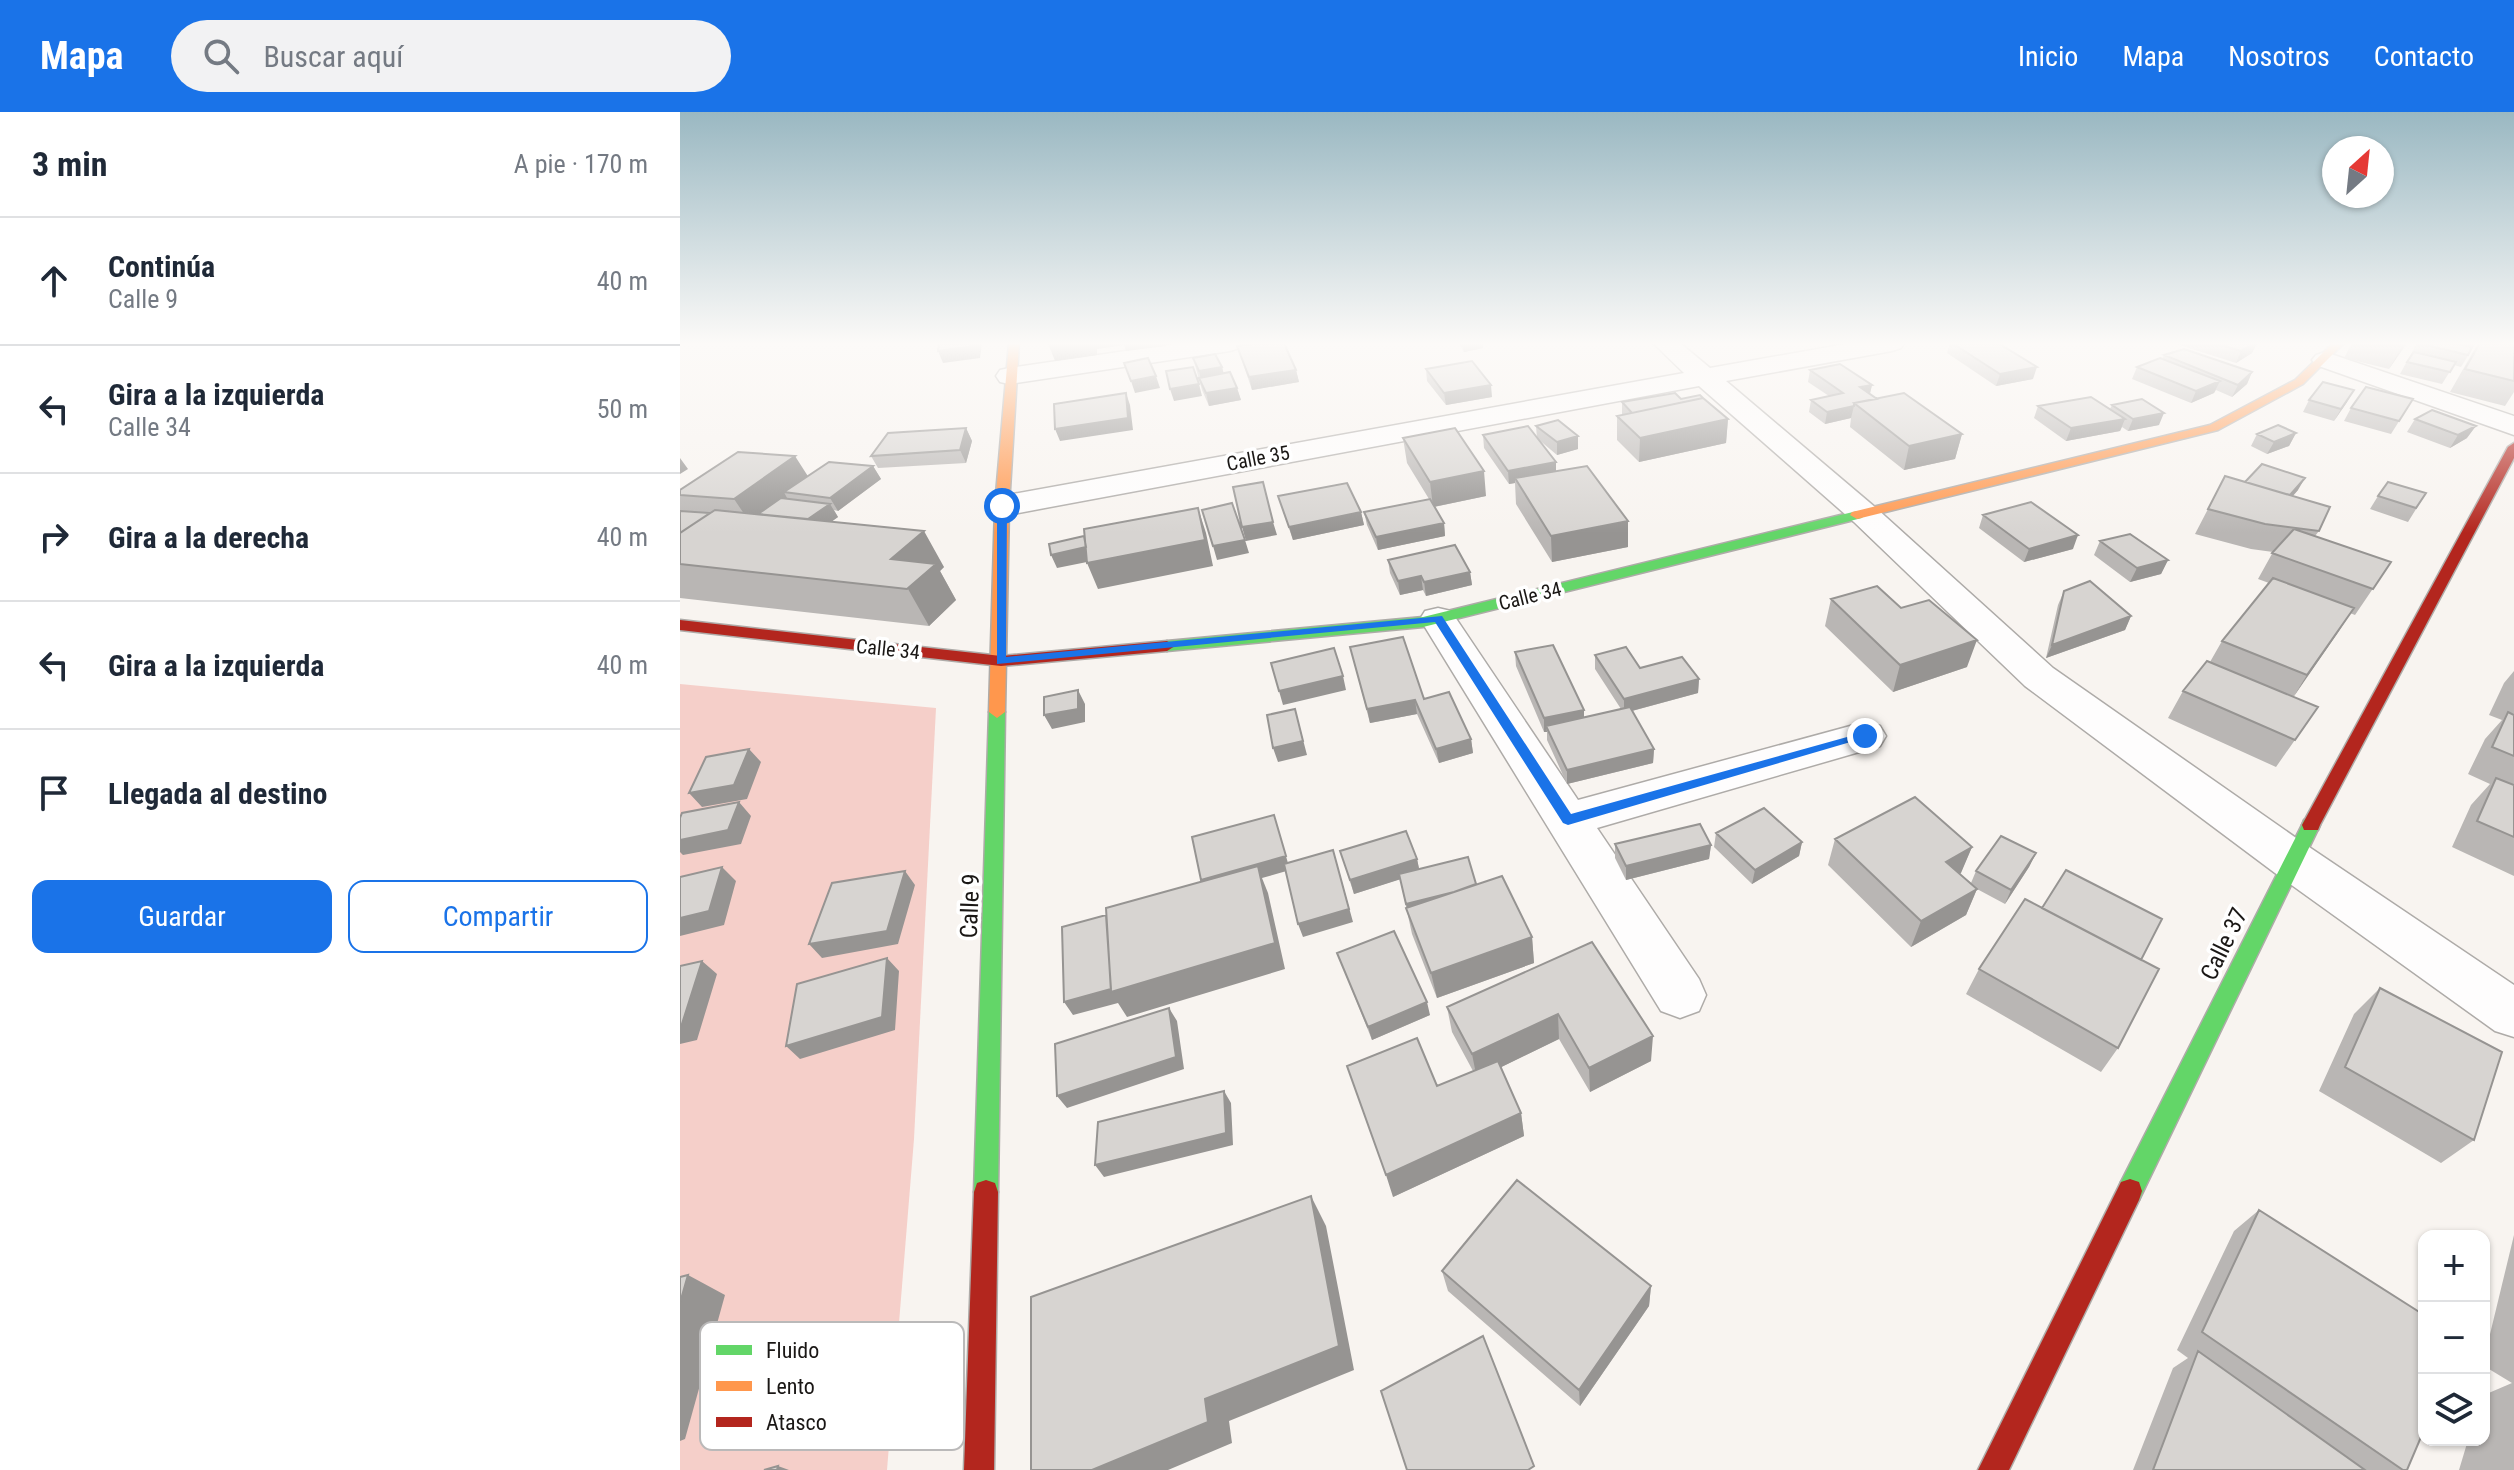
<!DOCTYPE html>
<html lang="es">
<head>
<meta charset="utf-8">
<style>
  body { margin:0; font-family:"Roboto Condensed",sans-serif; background:#f2f2f3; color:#1f2937 }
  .controls { position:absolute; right:24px; bottom:24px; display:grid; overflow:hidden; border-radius:16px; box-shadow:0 2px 6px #0004 }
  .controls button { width:72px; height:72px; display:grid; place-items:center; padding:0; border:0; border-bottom:2px solid #e0e1e3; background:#fff; color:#1f2937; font:40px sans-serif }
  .compass { position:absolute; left:1642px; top:24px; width:72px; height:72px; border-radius:50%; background:#fff; box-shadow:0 2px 6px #0004; rotate:27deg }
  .stop { position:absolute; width:24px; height:24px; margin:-18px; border:6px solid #1a73e8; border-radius:50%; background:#fff }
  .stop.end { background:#1a73e8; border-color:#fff; box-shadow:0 2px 8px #0008 }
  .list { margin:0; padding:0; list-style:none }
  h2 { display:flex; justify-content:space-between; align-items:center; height:104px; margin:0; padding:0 32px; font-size:34px }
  h2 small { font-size:26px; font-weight:400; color:#747a83 }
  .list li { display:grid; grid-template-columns:52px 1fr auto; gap:24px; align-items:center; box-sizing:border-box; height:128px; padding:0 32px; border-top:2px solid #e0e1e3 }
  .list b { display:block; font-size:30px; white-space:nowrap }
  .list p { margin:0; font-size:26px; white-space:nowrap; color:#747a83 }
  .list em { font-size:26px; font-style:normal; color:#747a83 }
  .actions { display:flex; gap:16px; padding:24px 32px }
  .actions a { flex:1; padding:18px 0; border:2px solid #1a73e8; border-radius:16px; text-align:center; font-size:28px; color:#1a73e8 }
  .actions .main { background:#1a73e8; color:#fff }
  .icon { flex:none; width:44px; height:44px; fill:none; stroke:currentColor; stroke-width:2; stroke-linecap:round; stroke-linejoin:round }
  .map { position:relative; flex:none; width:1834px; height:1358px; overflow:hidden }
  header { display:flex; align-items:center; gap:48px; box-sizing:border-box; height:112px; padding:0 40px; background:#1a73e8; color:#fff }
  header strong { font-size:38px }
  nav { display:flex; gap:44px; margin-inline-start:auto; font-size:28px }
  .search { width:560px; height:72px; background:#f2f2f3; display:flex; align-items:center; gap:20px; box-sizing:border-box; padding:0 28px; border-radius:44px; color:#747a83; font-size:30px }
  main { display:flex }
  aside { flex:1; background:#fff }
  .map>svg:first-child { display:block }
</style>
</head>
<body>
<header>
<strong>Mapa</strong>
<div class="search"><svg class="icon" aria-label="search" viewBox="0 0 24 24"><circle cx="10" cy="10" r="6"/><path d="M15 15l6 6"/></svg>Buscar aquí</div>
<nav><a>Inicio</a><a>Mapa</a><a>Nosotros</a><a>Contacto</a></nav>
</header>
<main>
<aside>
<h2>3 min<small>A pie · 170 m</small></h2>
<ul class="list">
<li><svg class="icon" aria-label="ahead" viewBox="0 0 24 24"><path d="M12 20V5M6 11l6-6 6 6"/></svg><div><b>Continúa</b><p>Calle 9</p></div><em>40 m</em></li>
<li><svg class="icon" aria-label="left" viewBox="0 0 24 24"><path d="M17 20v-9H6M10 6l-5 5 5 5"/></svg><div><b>Gira a la izquierda</b><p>Calle 34</p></div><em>50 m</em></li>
<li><svg class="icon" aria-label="right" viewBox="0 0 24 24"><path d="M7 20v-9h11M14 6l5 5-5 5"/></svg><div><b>Gira a la derecha</b></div><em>40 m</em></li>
<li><svg class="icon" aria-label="left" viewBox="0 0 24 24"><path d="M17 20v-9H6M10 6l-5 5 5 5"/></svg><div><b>Gira a la izquierda</b></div><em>40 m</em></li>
<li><svg class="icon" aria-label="arrive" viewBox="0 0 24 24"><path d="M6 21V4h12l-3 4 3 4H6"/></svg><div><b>Llegada al destino</b></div></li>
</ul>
<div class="actions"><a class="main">Guardar</a><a>Compartir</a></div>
</aside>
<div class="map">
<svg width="1834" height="1358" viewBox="0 0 1834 1358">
  <rect width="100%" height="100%" fill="#f8f4f0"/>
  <path fill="#f5cfc9" d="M0 572 256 596 234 1027 207 1358H0Z"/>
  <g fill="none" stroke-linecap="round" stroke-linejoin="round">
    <defs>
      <path id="street" d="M500 231H563L559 236 550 239 329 272 320 270 316 264 320 258 329 256Z
        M973 231H1000L1030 256 1171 231H1224L1221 236 1212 239 1046 269 1196 396 1373 556 1629 735 1834 873V925L1815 919 1595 761 1345 574 1174 410 1019 274 322 404 311 401 306 394 311 387 322 384 1004 261Z
        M1645 240 1834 304V323L1636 253 1632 248 1636 243Z
        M758 496 771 499 898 688 1185 610 1200 614 1206 624 1200 634 917 716 1019 867 1026 883 1019 899 1000 906 981 899 740 507 745 499Z"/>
      <path id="fast" d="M1177 399 1184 403 1182 406 743 515 487 539 479 534 487 529 743 505Z
        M317 594 325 600 318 1080 315 1089 306 1092 297 1089 294 1080 309 600Z
        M1631 706 1638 708 1640 713 1459 1088 1450 1091 1441 1088 1438 1079 1441 1070 1622 713 1624 708Z"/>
      <path id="slow" d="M329 231H339L329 394 325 600 317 606 309 600 315 394Z
        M1653 231H1664L1623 272 1538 318 1177 407 1170 403 1172 400 1530 313 1615 268Z"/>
      <path id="jam" d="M1834 331V346L1640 713 1638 718H1624L1622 713 1828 335Z
        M0 508 321 544 487 529 495 534 487 539 321 554 0 518Z
        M1450 1067 1459 1070 1462 1079 1459 1088 1329 1358H1298L1441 1070Z
        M306 1068 315 1071 318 1080 314 1358H284L294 1080 297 1071Z"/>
    </defs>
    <use href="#street" stroke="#aeaba8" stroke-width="3"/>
    <use href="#fast" stroke="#aeaba8" stroke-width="3"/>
    <use href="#slow" stroke="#aeaba8" stroke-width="3"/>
    <use href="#jam" stroke="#aeaba8" stroke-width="3"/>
    <use href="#street" fill="#fefdfd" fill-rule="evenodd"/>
    <use href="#fast" fill="#63d668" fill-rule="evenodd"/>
    <use href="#slow" fill="#ff974d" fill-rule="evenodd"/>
    <use href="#jam" fill="#b3261e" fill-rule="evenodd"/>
  </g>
  <path fill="#b9b6b4" d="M778 231H803V236L784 240Z
    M1270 231H1318L1353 267 1316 274 1267 241Z
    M1496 231H1577L1572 241 1556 251 1496 232Z
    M1672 231H1727L1709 257 1664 246Z
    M1737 231H1796L1781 255 1774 253 1762 272 1720 262Z
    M1798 231H1834V280L1825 294 1770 280Z
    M557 234 616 258 619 270 572 278Z
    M1484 243 1572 260 1567 272 1552 285 1536 278 1534 281 1511 291 1452 267 1457 255 1482 247Z
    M513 246 542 255 544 262 557 276 561 288 529 294 522 278Z
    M746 257 812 285 766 293 747 269Z
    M1130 258 1192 273 1190 282 1197 287 1282 322 1275 347 1224 358 1170 315 1171 306 1145 312 1129 300 1131 288 1149 284 1128 270Z
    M1001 287 1048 307 1046 331 959 350 937 328V304L942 303V290Z
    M1733 287 1711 322 1664 309 1671 296Z
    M1629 288 1667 290 1654 309 1623 300Z
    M1432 293 1479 313 1448 319 1442 315 1440 319 1386 329 1354 306 1358 294 1430 297Z
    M1735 307 1787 326 1770 336 1727 320Z
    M856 314 898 337 877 343 858 327 876 350V359L948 409V435L872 450 836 392 835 371 829 372 804 336 803 323 857 326Z
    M286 316 292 329 286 351 198 356 191 344Z
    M1616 321 1609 334 1587 342 1571 334 1577 322Z
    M723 326 806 384 754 395 764 411 765 424 698 438 687 413 684 400 749 387 727 351Z
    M193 354 201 367 158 399 154 398 158 405 152 409 264 455 260 459 276 488 249 514 0 486V378L128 364Z
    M1565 370 1618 378 1613 384 1639 419 1635 424 1711 450 1675 503 1670 501 1613 585 1638 595 1596 655 1488 606 1503 579 1530 550 1542 529 1589 471 1578 467 1593 440 1571 437 1515 422 1528 397Z
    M1746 381 1728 410 1690 397 1698 384Z
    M598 384 681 400 684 413 613 428Z
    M1303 403 1393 437 1344 450 1299 416Z
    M1420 429 1488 448 1481 462 1450 470 1414 443Z
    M708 448 790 460 792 473 746 484 743 478 720 483 710 461Z
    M1384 479 1451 504 1445 518 1366 546 1378 493Z
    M1151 487 1221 496 1287 555 1213 580 1145 514Z
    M670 535 791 627 793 641 759 651 737 602 690 611Z
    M835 540 904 598V606L941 597 915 557V543L960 556 1019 567 1018 581 952 599 974 637 973 651 887 672 867 628V620H864L836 554Z
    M1834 559V764L1772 735 1791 693 1810 672 1788 662 1805 627 1822 608 1809 603 1824 571Z
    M1036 721 1122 730 1119 744 1072 772 1034 735Z
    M1155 727 1292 735 1280 762 1291 771 1296 759 1356 741 1349 755 1325 792 1297 777 1286 803 1231 835 1148 753Z
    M935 732 1031 733 1029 747 946 768 935 746Z
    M660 739 737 747 739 757 796 772 852 825 854 851 757 886 732 822 720 767 674 782Z
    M912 830 971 949 910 980 879 927 821 955 841 1001 844 1024 713 1085 793 959 772 920 767 895Z
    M657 841 750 903 692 928Z
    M1461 848 1438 936 1421 960 1286 882 1299 857Z
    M1700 876 1794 1028 1761 1051 1639 979 1674 902Z
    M1579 1098 1727 1358H1453L1493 1256 1508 1246 1497 1238 1554 1119Z
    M1834 1123V1358H1779L1788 1328H1804V1283L1832 1271 1804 1254V1247Z
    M762 1159 971 1174 969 1194 900 1294 768 1179Z"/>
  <path fill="#969492" d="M295 231H302L300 246 263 251 258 239Z
    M368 231H485L486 234 446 239 444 233 417 237V243L375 249Z
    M783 231H803V236L784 240Z
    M1576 231H1577L1572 241 1556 251 1561 239Z
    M1724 231H1727L1709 257Z
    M542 255 545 267 522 271 519 259Z
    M1357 255 1353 267 1316 274 1320 262Z
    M616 258 619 270 572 278 569 265Z
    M1572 260 1567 272 1552 285 1558 273Z
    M476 264 480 276 455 281 451 269Z
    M1540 269 1534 281 1511 291 1516 279Z
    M519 272 522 284 494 289 490 277Z
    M811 273 812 285 766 293 764 281Z
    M1192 273 1189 285 1180 275Z
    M557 276 561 288 529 294 526 281Z
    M1674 278 1667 290 1654 309 1661 297Z
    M446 281 450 293 453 318 380 329 375 317Z
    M1174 294 1171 306 1145 312 1147 300Z
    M1484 301 1479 313 1448 319 1453 307Z
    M1048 307 1046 331 959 350 960 326Z
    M1445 307 1440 319 1386 329 1391 316Z
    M1796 314 1787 326 1770 336 1778 323Z
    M286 316 292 329 286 351 280 338Z
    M1616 321 1609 334 1587 342 1594 330Z
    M1282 322 1275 347 1224 358 1229 334Z
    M898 324V337L877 343V330Z
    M115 344 131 369 104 380 107 386 71 412 54 387Z
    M0 346 8 357 0 362Z
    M876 350V362L835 366V371L829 372 828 359Z
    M193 354 201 367 158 399 150 386Z
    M804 359 806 384 753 395 750 370Z
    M1625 366 1618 378 1600 398 1607 385Z
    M150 392 158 405 129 426 121 412Z
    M518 396 526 421 533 454 418 477 407 451Z
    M681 400 684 413 613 428 609 415Z
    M948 409V435L872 450 871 424Z
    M593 410 597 423 566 429 562 415Z
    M764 411 765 424 698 438 696 425Z
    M244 419 264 455 260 459 276 488 249 514 211 447Z
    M1398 423 1393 437 1344 450 1349 437Z
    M565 428 569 441 537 448 533 434Z
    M407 435 412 449 377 456 371 443Z
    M1488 448 1481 462 1450 470 1457 456Z
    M790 460 792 473 746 484 744 470Z
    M741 464 743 478 720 483 718 469Z
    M1674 496 1657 522 1610 590 1627 563Z
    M1451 504 1445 518 1366 546 1372 533Z
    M1297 528 1287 555 1213 580 1220 553Z
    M663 564 666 578 603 593 599 579Z
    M1019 567 1018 581 944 601V587Z
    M398 578 405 592V610L372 617 364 603Z
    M735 588 737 602 690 611 687 597Z
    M615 597 627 643 598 650 593 636Z
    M904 598V612L866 614 867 620H864V606Z
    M791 627 793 641 759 651 756 637Z
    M69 637 81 650 67 687 22 695 9 681Z
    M974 637 973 651 887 672V658Z
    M59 690 71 704 61 732 3 743 0 740V728Z
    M594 703 610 758 582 766 588 781 605 857 447 905 438 891 393 903 384 890 527 782 521 768Z
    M1122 730 1119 744 1072 772 1075 758Z
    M1031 733 1029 747 946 768V754Z
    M1292 735 1281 761 1256 776 1266 750Z
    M1356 741 1349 755 1325 792 1331 778Z
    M737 747 740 761 674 782 670 768Z
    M657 752 673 810 623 825 618 812Z
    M42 755 56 769 44 813 0 824V806Z
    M225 759 235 773 218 832 142 846 129 832Z
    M797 774 729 805 726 792Z
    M1297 777 1286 803 1231 835 1241 809Z
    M852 825 854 851 757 886 751 861Z
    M207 846 219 859 215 918 120 947 106 934Z
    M22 849 37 862 17 928 0 932V915Z
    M747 890 750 903 692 928 688 915Z
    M489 896 497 909 504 957 387 996 377 984Z
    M878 902 879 927 797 967 792 942Z
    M973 924 971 949 910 980 909 956Z
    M544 979 551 991 553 1033 424 1065 415 1053Z
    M841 1001 844 1024 713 1085 706 1063Z
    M631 1084 646 1114 674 1258 549 1309 552 1331 488 1358H412L525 1287Z
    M8 1163 45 1183 5 1327 0 1329V1191Z
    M971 1174 969 1194 900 1294 899 1278Z
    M98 1354 109 1358H97Z"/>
  <path fill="#d7d4d1" stroke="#969492" stroke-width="2" d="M259 231H295V234L258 239Z
    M581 231H604L616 258 569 265 557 234Z
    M1272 231H1318L1357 255 1320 262Z
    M1534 231H1576L1561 239Z
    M1709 231H1724L1722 234Z
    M1738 231H1772L1792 235 1788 243Z
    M1800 231H1834V269L1785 257Z
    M1504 237 1572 260 1558 273 1484 243Z
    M1734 240 1776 250 1770 260 1727 250Z
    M535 242 542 255 519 259 513 246Z
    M468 246 476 264 451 269 444 251Z
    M1480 246 1540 269 1516 279 1457 255Z
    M792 249 811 273 764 281 746 257Z
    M1160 252 1192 273 1180 275 1197 287 1174 291V294L1147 300 1131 288 1163 281 1130 258Z
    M513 255 519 272 490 277 486 259Z
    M550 260 557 276 526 281 519 266Z
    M1643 270 1674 278 1661 297 1629 288Z
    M1686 275 1733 287 1719 309 1671 296Z
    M446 281 448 306 375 317 374 292Z
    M995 281 1001 287 1020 283 1023 286 952 301 942 290Z
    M1224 281 1282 322 1229 334 1174 291Z
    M1411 285 1445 307 1391 316 1358 294Z
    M1023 286 1048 307 960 326 937 304Z
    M1462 287 1484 301 1453 307 1432 293Z
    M1752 298 1796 314 1778 323 1735 307Z
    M878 308 898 324 877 330 856 314Z
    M1598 313 1616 321 1594 330 1577 322Z
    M848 314 876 350 828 359 803 323Z
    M286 316 280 338 191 344 208 321Z
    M775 316 804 359 750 370 723 326Z
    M58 340 115 344 54 387 0 383V378Z
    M149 350 193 354 150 386 104 380Z
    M1582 352 1625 366 1610 383 1565 370Z
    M907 354 948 409 871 424 835 366Z
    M1545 364 1650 395 1639 419 1585 412 1528 397Z
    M583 370 593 410 562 415 553 375Z
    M1708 370 1746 381 1736 396 1698 384Z
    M667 371 681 400 609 415 598 384Z
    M101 386 150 392 128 407 78 402Z
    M750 387 764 411 696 425 684 400Z
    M1351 390 1398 423 1349 437 1303 403Z
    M552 391 565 428 533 434 522 398Z
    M518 396 525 428 407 451 404 417Z
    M35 398 244 419 211 447 256 452 227 477 0 452V421Z
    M0 399 30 401 0 421Z
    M1614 417 1711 450 1693 477 1592 441Z
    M1450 422 1488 448 1457 456 1420 429Z
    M404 424 406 435 371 443 369 432Z
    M775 433 790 460 744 470 741 464 718 469 708 448Z
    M1593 466 1674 496 1627 563 1542 529Z
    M1410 469 1451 504 1372 533 1384 479Z
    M1197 474 1221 496 1249 488 1297 528 1220 553 1151 487Z
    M723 525 744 587 769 580 791 627 756 637 735 588 687 597 670 535Z
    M873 533 904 598 864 606 835 540Z
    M946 535 960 556 1002 545 1019 567 944 587 915 543Z
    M654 536 663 564 599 579 591 551Z
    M1527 549 1638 595 1615 628 1503 579Z
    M398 578V597L364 603V585Z
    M950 595 974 637 887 658 866 614Z
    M615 597 623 629 593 636 587 603Z
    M1828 600 1834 603V644L1812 635Z
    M69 637 54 673 9 681 26 645Z
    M1816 666 1834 673V725L1797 709Z
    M1235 685 1292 735 1266 750 1297 777 1241 809 1155 727Z
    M59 690 48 718 0 728V706L2 701Z
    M1084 696 1122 730 1075 758 1036 721Z
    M594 703 606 744 521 768 512 725Z
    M1020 712 1031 733 946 754 935 732Z
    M726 719 737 747 670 768 660 739Z
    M1321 724 1356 741 1331 778 1296 759Z
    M653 738 669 797 618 812 604 752Z
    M788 745 796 772 774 780 726 792 719 762Z
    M578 754 595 831 431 880 426 796Z
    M42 755 29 799 0 806V765Z
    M1386 758 1482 807 1461 848 1362 796Z
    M225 759 207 819 129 832 152 771Z
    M822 764 852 825 751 861 726 796Z
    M1345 787 1479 857 1438 936 1299 857Z
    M426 803 431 877 384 890 382 815Z
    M714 819 747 890 688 915 657 841Z
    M912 830 973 924 909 956 878 902 792 942 767 895Z
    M207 846 202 905 106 934 117 872Z
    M22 849 1 915H0V854Z
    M1700 876 1822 940 1794 1028 1665 955Z
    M489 896 496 945 377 984 375 932Z
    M737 926 757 974 818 949 841 1001 706 1063 667 954Z
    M544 979 546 1021 415 1053 418 1010Z
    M837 1068 971 1174 899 1278 762 1159Z
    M631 1084 659 1234 525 1287 528 1310 412 1358H351V1185Z
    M1579 1098 1744 1203V1318L1727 1358H1723L1522 1220Z
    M8 1163 0 1191V1165Z
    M803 1224 854 1354 848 1358H727L701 1279Z
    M1518 1239 1685 1358H1473Z
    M98 1354 97 1358H84Z"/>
  <linearGradient id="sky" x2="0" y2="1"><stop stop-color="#9ab8c2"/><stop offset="0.55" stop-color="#fcfaf8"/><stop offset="1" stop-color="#fcfaf8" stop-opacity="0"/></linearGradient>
  <rect width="1834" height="421" fill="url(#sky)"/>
  <path fill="#1a73e8" d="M322 391 327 394 326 545 762 504 891 702 1185 620 1191 624 888 713 883 711 755 510 317 552V394Z"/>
  <g text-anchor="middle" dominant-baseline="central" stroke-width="7" stroke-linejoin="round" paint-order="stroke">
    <g font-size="20" fill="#1a1715" stroke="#fff">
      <text transform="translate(578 346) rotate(-11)">Calle 35</text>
      <text transform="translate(850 484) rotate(-14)">Calle 34</text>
      <text transform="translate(208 537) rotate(6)">Calle 34</text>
    </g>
    <g font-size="24" fill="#1a1715" stroke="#fff">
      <text transform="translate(290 794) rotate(-88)">Calle 9</text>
      <text transform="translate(1544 832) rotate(-64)">Calle 37</text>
    </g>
  </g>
  <rect x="20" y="1210" width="264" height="128" rx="12" fill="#fff" stroke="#bab9b9" stroke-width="2"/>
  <rect x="36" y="1233" width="36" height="10" fill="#63d668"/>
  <rect x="36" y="1269" width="36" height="10" fill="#ff974d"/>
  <rect x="36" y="1305" width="36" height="10" fill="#b3261e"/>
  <g font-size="22" fill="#1a1715">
    <text x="86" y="1246">Fluido</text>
    <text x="86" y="1282">Lento</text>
    <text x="86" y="1318">Atasco</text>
  </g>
</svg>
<div class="controls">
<button>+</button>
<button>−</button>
<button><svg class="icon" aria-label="layers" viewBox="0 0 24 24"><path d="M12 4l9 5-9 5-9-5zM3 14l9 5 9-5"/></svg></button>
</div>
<svg class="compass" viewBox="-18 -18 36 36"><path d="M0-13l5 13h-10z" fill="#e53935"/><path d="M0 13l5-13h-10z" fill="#747a83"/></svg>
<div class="stop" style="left:322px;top:394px"></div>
<div class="stop end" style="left:1185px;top:624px"></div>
</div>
</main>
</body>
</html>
